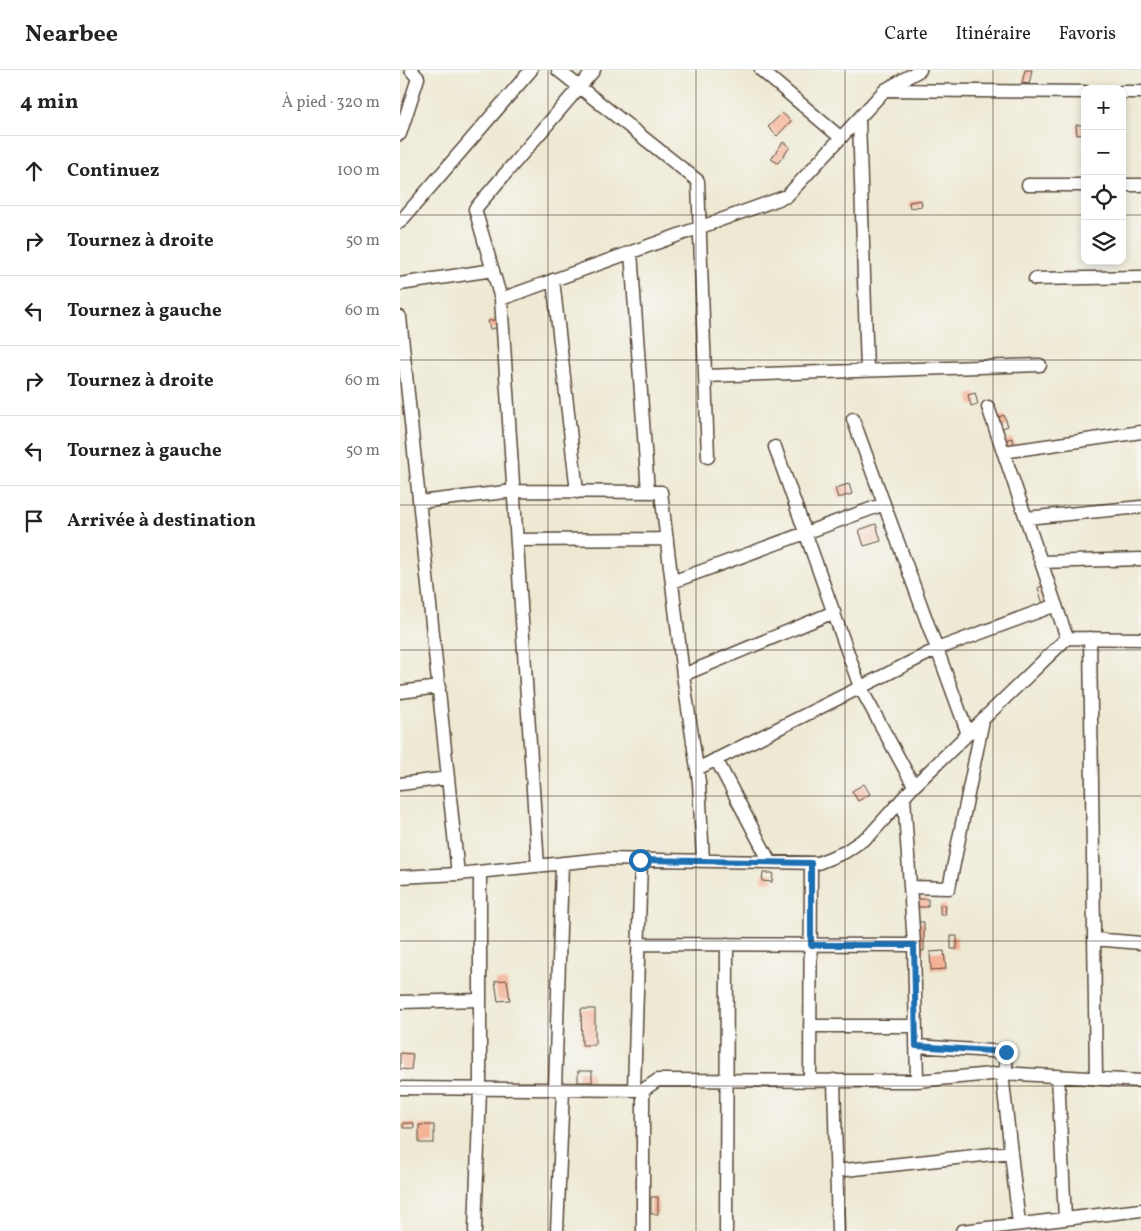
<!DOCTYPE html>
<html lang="fr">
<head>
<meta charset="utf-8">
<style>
  body { margin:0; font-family:Vollkorn,serif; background:#f2f2f2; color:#222 }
  .controls { position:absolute; right:15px; top:15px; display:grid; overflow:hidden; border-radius:10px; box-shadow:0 2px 8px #0003 }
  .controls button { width:45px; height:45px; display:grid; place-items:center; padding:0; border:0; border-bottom:1px solid #e0e0e0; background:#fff; color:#222; font:25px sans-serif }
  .stop { position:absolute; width:15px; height:15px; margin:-11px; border:4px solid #1f6fb2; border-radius:50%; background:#fff }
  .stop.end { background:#1f6fb2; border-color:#fff; box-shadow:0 1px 5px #0008 }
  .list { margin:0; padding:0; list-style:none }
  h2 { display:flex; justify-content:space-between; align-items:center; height:65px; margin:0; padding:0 20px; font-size:21px }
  h2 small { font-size:16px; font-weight:400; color:#767676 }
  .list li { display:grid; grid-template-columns:32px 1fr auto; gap:15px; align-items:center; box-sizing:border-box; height:70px; padding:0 20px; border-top:1px solid #e0e0e0 }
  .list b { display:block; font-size:19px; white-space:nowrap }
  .list em { font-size:16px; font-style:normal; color:#767676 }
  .icon { flex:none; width:28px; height:28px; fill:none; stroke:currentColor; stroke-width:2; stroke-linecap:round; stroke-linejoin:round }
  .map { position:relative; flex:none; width:741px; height:1161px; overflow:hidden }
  header { display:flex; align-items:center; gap:30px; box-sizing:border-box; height:70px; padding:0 25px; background:#fff; border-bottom:1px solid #e0e0e0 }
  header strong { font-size:24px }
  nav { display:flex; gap:28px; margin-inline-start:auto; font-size:18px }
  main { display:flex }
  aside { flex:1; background:#fff }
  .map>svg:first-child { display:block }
</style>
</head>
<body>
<header>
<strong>Nearbee</strong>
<nav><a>Carte</a><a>Itinéraire</a><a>Favoris</a></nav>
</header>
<main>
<aside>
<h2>4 min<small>À pied · 320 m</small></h2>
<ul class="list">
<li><svg class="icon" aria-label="ahead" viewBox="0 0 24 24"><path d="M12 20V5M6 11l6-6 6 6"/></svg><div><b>Continuez</b></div><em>100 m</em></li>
<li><svg class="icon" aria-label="right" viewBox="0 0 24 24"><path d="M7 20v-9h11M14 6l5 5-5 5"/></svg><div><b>Tournez à droite</b></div><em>50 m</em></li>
<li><svg class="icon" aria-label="left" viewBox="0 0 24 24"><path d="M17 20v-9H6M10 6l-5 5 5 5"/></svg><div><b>Tournez à gauche</b></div><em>60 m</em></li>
<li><svg class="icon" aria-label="right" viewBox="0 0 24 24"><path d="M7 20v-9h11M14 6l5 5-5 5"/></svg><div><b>Tournez à droite</b></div><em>60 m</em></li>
<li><svg class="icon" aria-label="left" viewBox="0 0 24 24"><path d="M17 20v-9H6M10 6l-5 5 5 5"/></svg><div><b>Tournez à gauche</b></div><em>50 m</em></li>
<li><svg class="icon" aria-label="arrive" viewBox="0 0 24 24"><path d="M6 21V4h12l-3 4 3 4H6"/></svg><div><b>Arrivée à destination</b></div></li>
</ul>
</aside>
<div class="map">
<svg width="741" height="1161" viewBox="0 0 741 1161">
  <rect width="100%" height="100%" fill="#f6f6f2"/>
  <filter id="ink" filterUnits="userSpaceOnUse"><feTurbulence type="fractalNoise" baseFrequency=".02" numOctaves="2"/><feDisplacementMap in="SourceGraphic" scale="10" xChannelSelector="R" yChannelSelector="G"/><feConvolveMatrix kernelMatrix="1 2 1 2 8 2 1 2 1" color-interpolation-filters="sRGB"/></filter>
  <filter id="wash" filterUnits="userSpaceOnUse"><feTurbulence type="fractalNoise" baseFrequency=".0096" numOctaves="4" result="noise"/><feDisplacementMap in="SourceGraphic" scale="20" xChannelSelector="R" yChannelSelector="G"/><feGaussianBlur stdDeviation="1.12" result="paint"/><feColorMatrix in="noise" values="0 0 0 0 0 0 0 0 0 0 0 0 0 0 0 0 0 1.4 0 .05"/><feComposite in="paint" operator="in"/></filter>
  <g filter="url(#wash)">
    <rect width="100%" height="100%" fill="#eee9d3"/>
    <g id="blocks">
      <path fill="#f4b094" d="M625 0H632L629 14 622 13Z
        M382 43 391 51 377 66 368 57Z
        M676 55H685V64L677 65Z
        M383 72 390 77 378 93 371 89Z
        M521 130 522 136 510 138 509 132Z
        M99 249 101 257 90 259 88 251Z
        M575 323 578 334 571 336 568 325Z
        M604 345 608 356 598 360 594 349Z
        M612 368 615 375 605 379 602 371Z
        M449 414 452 424 438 428 435 418Z
        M476 454 481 471 464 476 459 460Z
        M642 516 648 533 643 534 638 518Z
        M464 714 470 724 458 731 452 721Z
        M363 803H373L372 812 362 811Z
        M516 829H528V837H516Z
        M540 835H546L545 845H540Z
        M516 852H524V881H516Z
        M551 866H557V879H551Z
        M544 881 546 899 531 900 530 882Z
        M107 910 110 930 98 931 95 911Z
        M181 939H195V975H182Z
        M0 983 13 984 11 1000 0 999Z
        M178 1001H192V1012H178Z
        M3 1053H14V1058H3Z
        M19 1055H34V1073H19Z
        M251 1127H258V1144H251Z"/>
    </g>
  </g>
  <g filter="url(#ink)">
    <use href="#blocks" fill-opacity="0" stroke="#564739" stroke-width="1"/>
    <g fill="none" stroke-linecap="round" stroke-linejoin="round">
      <defs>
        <path id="minor" d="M158 0 298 111 308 387
          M361 0 441 68
          M488 20 685 22
          M722 22H741
          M459 49 467 301
          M0 64 18 8 11 0
          M628 115H685
          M722 115H741
          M0 152 131 0
          M231 182 248 422
          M635 209 741 207
          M153 210 177 422
          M0 214 93 200
          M101 229 387 126 485 20 520 0
          M0 247 58 804
          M305 306 640 295
          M588 337 667 568
          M453 349 568 664
          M375 377 460 617 514 716
          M603 382 741 362
          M19 432 114 421 261 422 283 605 299 712 303 791
          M626 448 741 437
          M117 470 267 469
          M641 492 741 489
          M272 512 484 434
          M690 568 696 1008
          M283 605 434 542
          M0 622 39 617
          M316 689 370 792
          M297 699 537 579 656 535
          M0 714 48 708
          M504 727 514 875 517 1011
          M138 796 101 229 75 139 194 0
          M0 807 58 804 203 789 418 793 445 782 470 765 514 716 667 568 741 569
          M510 817 549 818 583 650
          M694 869 741 873
          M238 874 514 875
          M0 932 80 930
          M410 956H516
          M516 976 606 982V1003
          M602 1003 619 1154
          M658 1006 665 1149
          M410 1010 411 793
          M434 1010 438 1161
          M0 1018 243 1020 258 1010 517 1011 602 1003 741 1011
          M155 1020 162 793
          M234 1020 241 790
          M243 1020V1161
          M436 1101 611 1082
          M75 1161 80 1019V802
          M157 1161 163 1020
          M326 1161 327 874
          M562 1161 741 1140"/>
      </defs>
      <use href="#minor" stroke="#564739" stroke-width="15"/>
      <use href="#minor" stroke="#fff" stroke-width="12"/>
    </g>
  </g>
  <g fill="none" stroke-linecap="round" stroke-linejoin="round" filter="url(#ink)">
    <path stroke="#1f6fb2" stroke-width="6" d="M240 790 411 793V875H514L516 976 606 982"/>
  </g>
  <path fill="none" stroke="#3b2a1e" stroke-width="1" stroke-opacity="0.55" d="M148 0V1161M296 0V1161M445 0V1161M593 0V1161M0 145H685M722 145H741M0 290H741M0 435H741M0 580H741M0 726H741M0 871H741M0 1016H741"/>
</svg>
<div class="controls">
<button>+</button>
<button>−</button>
<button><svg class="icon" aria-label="locate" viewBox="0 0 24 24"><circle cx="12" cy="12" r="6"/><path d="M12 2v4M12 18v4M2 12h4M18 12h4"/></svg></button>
<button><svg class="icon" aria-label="layers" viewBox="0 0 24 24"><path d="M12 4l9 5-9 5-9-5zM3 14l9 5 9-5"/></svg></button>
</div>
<div class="stop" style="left:240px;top:790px"></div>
<div class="stop end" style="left:606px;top:982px"></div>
</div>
</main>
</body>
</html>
